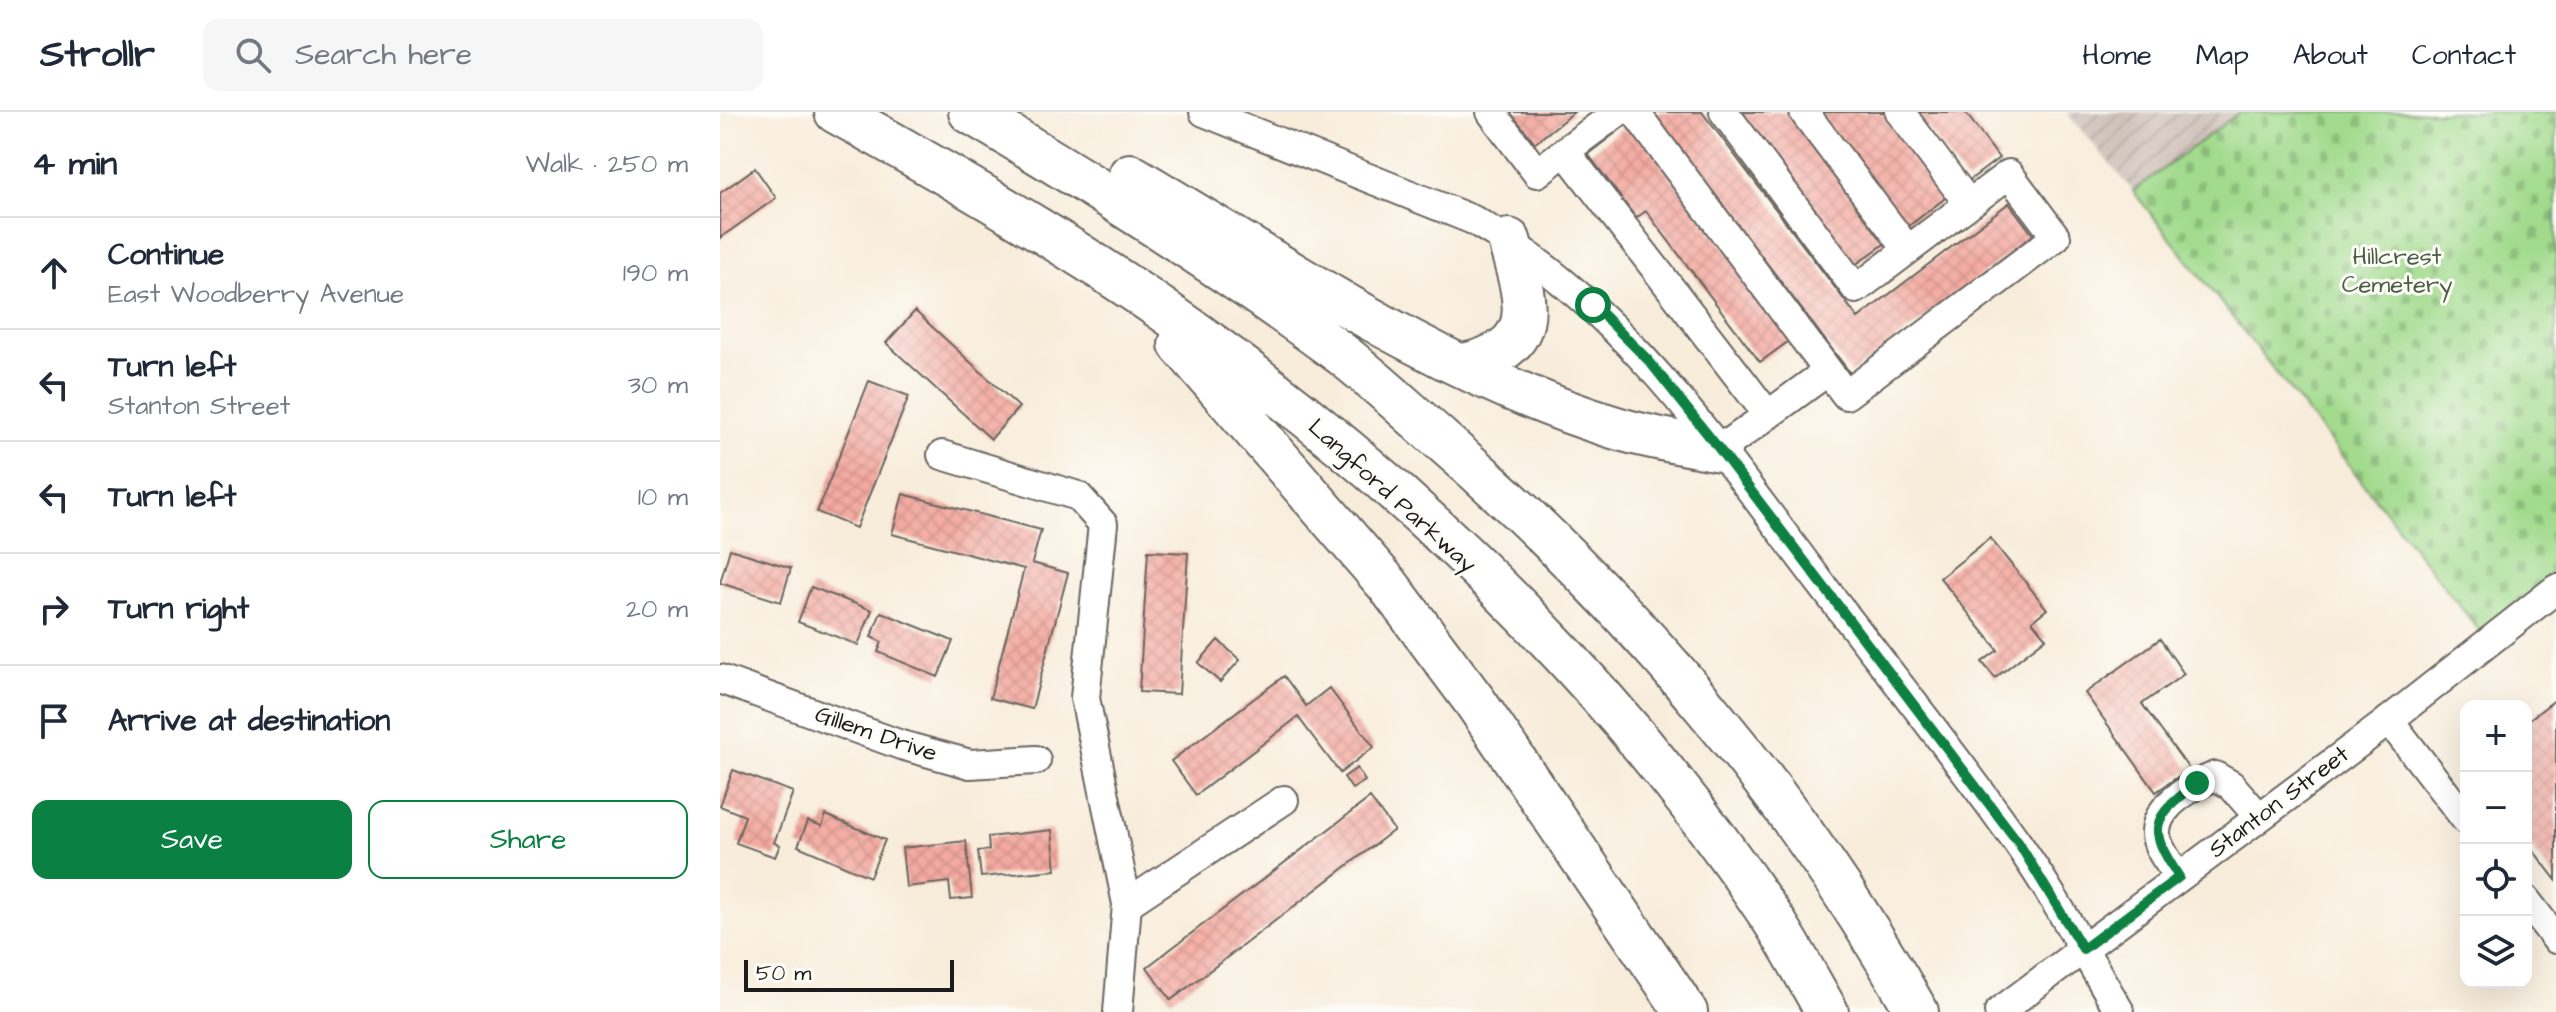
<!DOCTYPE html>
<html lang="en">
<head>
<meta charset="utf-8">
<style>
  body { margin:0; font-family:"Architects Daughter",sans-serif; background:#f6f6f7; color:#1f2937 }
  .controls { position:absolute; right:24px; bottom:24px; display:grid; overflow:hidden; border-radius:16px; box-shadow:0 8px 32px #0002 }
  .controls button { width:72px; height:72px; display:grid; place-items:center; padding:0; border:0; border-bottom:2px solid #e0e1e3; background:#fff; color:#1f2937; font:40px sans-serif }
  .scale { position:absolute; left:24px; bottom:20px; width:210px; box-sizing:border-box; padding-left:8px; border:4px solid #1c1c1c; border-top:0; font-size:22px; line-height:28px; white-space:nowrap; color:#1c1c1c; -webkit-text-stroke:6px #fdfcf7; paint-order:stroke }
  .stop { position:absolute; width:24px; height:24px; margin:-18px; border:6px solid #0b8043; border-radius:50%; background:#fff }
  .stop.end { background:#0b8043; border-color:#fff; box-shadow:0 2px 8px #0008 }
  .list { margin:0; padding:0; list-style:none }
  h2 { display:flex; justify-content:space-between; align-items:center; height:104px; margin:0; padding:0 32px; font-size:34px }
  h2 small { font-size:26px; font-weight:400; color:#747a83 }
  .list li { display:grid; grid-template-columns:52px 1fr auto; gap:24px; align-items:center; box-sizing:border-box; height:112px; padding:0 32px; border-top:2px solid #e0e1e3 }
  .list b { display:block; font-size:30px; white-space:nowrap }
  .list p { margin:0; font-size:26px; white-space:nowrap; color:#747a83 }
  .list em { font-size:26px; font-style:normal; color:#747a83 }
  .actions { display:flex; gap:16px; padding:24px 32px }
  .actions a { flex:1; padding:18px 0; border:2px solid #0b8043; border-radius:16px; text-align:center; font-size:28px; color:#0b8043 }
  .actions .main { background:#0b8043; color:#fff }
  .icon { flex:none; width:44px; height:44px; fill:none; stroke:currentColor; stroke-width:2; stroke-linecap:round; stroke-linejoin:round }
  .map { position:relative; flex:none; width:1836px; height:900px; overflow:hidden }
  header { display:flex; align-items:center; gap:48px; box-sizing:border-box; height:112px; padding:0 40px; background:#fff; border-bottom:2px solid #e0e1e3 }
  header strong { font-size:38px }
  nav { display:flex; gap:44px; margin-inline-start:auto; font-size:28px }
  .search { width:560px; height:72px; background:#f6f6f7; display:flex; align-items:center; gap:20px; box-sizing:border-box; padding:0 28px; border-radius:16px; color:#747a83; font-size:30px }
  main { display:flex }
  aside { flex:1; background:#fff }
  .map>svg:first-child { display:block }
</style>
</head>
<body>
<header>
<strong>Strollr</strong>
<div class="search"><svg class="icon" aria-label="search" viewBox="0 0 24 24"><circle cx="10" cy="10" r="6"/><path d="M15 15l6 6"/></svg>Search here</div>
<nav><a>Home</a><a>Map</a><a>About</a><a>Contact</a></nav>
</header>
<main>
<aside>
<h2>4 min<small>Walk · 250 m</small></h2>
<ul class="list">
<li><svg class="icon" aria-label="ahead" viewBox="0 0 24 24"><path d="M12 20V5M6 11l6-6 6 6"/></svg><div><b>Continue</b><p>East Woodberry Avenue</p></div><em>190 m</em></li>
<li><svg class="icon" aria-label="left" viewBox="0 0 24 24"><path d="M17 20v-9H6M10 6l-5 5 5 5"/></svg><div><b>Turn left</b><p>Stanton Street</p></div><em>30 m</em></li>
<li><svg class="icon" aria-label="left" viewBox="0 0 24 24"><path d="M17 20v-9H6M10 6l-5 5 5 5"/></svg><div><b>Turn left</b></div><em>10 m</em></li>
<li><svg class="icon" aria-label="right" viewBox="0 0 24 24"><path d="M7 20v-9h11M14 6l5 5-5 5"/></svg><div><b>Turn right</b></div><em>20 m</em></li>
<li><svg class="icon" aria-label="arrive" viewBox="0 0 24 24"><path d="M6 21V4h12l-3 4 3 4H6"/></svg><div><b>Arrive at destination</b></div></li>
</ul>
<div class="actions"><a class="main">Save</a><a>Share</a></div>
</aside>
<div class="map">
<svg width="1836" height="900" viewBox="0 0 1836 900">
  <defs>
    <pattern id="industrial-furrows" width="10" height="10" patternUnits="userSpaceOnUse" patternTransform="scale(2)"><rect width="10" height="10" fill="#cfc1ba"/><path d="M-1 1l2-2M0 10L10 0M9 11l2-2" fill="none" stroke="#b1a59f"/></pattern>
    <pattern id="cemetery-stones" width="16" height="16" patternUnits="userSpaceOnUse" patternTransform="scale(2)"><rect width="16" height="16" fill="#a2db8e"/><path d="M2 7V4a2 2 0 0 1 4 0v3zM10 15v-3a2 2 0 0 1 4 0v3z" fill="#8bbb7a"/></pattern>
    <pattern id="building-cross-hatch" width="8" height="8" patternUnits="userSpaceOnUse" patternTransform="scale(2)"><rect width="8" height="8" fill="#f4aaa1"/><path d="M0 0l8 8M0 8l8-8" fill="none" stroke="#d1928a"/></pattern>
  </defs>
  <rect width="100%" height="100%" fill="#fdfcf7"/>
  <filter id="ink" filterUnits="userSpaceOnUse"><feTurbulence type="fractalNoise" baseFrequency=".0125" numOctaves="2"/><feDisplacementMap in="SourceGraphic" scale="16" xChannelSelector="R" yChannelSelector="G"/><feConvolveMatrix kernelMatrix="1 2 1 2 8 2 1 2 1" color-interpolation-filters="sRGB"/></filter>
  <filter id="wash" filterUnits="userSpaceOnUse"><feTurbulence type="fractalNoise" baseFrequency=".006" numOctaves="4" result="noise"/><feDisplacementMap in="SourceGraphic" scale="32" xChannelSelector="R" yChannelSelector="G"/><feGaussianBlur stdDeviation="1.8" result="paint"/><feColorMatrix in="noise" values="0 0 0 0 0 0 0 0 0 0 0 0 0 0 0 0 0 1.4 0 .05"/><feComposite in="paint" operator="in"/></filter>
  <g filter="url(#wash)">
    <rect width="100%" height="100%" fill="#f8eddb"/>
    <path fill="url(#industrial-furrows)" d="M1346 0H1520L1413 79Z"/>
    <path fill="url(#cemetery-stones)" stroke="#5f7c55" stroke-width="2" d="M1520 0H1836V466L1762 522 1413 79Z"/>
    <g id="blocks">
      <path fill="url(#building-cross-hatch)" d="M790 0H854L815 31Z
        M932 0H982L1138 206 1289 91 1313 123 1131 262Z
        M1020 0H1069L1167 130 1135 153Z
        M1098 0H1165L1228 84 1186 116Z
        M1195 0H1245L1279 46 1247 70Z
        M910 10 1073 226 1040 250 926 99 916 106 868 42Z
        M35 56 56 86 0 126V81Z
        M195 199 299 295 271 327 166 231Z
        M149 269 189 284 136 416 97 400Z
        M183 382 321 418 312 451 348 461 312 597 270 586 304 457 172 422Z
        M1270 426 1327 497 1312 509 1326 526 1275 566 1262 550 1278 538 1220 466Z
        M10 437 71 456 61 490 0 471Z
        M428 439 468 441 459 582 419 580Z
        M91 475 152 498 138 533 78 510Z
        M161 500 233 529 218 565 158 540 162 530 151 525Z
        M1440 527 1464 562 1422 592 1469 657 1436 680 1365 581Z
        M498 528 520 548 500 570 478 551Z
        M564 564 586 594 609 576 654 635 620 661 578 605 476 683 451 649Z
        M1836 587V768L1806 729V610Z
        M637 656 645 669 632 677 624 665Z
        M13 658 73 680 54 731 60 733 55 745 16 731 25 704 0 694Z
        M650 686 674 718 451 888 427 855Z
        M106 703 165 728 150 765 78 734 88 709 102 714Z
        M332 718 336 758 261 765 258 739 269 738 268 725Z
        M246 729 252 786 231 788 229 770 186 775 182 736Z"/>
    </g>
  </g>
  <g filter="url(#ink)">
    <use href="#blocks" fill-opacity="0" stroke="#69655f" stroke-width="2"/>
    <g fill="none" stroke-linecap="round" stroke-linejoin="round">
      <defs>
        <path id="minor" d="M484 0 753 108C904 193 999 338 1102 473 1167 558 1234 641 1296 729 1334 783 1366 843 1400 900
          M771 0 817 61 845 39 1048 303
          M915 0 1126 283 1336 125 1289 62 1136 177 1004 0
          M1084 0 1188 138
          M1180 0 1249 92
          M845 39 898 0
          M1000 338 1108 259
          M222 343 358 384 383 412 365 586 407 792 398 900
          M0 567 181 633 250 652 316 648
          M1669 608 1746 708
          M1459 765C1451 753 1435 735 1436 719 1438 692 1474 673 1495 664L1511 673 1539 705
          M1806 788 1836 827
          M407 792 564 688
          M1279 900 1663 613 1836 477"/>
        <path id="highway" d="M116 0C251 75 385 153 509 245 717 399 909 591 1052 806 1072 836 1089 869 1107 900
          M250 0C378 76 503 154 623 243 656 269 687 298 719 326 908 489 1074 682 1197 900
          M410 63C565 155 720 262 893 315 927 326 964 331 1000 338
          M460 232 668 473 756 591 966 900
          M744 253C823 235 807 191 789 128"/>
      </defs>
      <use href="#minor" stroke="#69655f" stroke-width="32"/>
      <use href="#highway" stroke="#69655f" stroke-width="46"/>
      <use href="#minor" stroke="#fff" stroke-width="28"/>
      <use href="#highway" stroke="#fff" stroke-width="42"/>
    </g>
  </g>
  <g fill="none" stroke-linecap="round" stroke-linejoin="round" filter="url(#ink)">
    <path stroke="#0b8043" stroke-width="10" d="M873 193 929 249 1000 338 1298 730 1363 837 1459 765C1427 715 1430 708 1477 671"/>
  </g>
  <g text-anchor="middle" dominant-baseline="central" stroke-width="6" stroke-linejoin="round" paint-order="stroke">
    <g font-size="24" fill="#4b5f44" stroke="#fdfcf7">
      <text x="1677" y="145">Hillcrest<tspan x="1677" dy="28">Cemetery</tspan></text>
    </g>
    <g font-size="24" fill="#1c1c1c" stroke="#fdfcf7">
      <text transform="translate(672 384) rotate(42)">Langford Parkway</text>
      <text transform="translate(156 622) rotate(19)">Gillem Drive</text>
      <text transform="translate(1559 690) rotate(-37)">Stanton Street</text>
    </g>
  </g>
</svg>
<div class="controls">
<button>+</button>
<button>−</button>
<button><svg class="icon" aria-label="locate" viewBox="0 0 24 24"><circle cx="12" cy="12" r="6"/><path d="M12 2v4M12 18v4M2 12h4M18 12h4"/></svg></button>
<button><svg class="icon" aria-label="layers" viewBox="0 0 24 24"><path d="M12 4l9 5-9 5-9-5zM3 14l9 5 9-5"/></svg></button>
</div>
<div class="scale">50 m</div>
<div class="stop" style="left:873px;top:193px"></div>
<div class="stop end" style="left:1477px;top:671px"></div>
</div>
</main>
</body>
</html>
